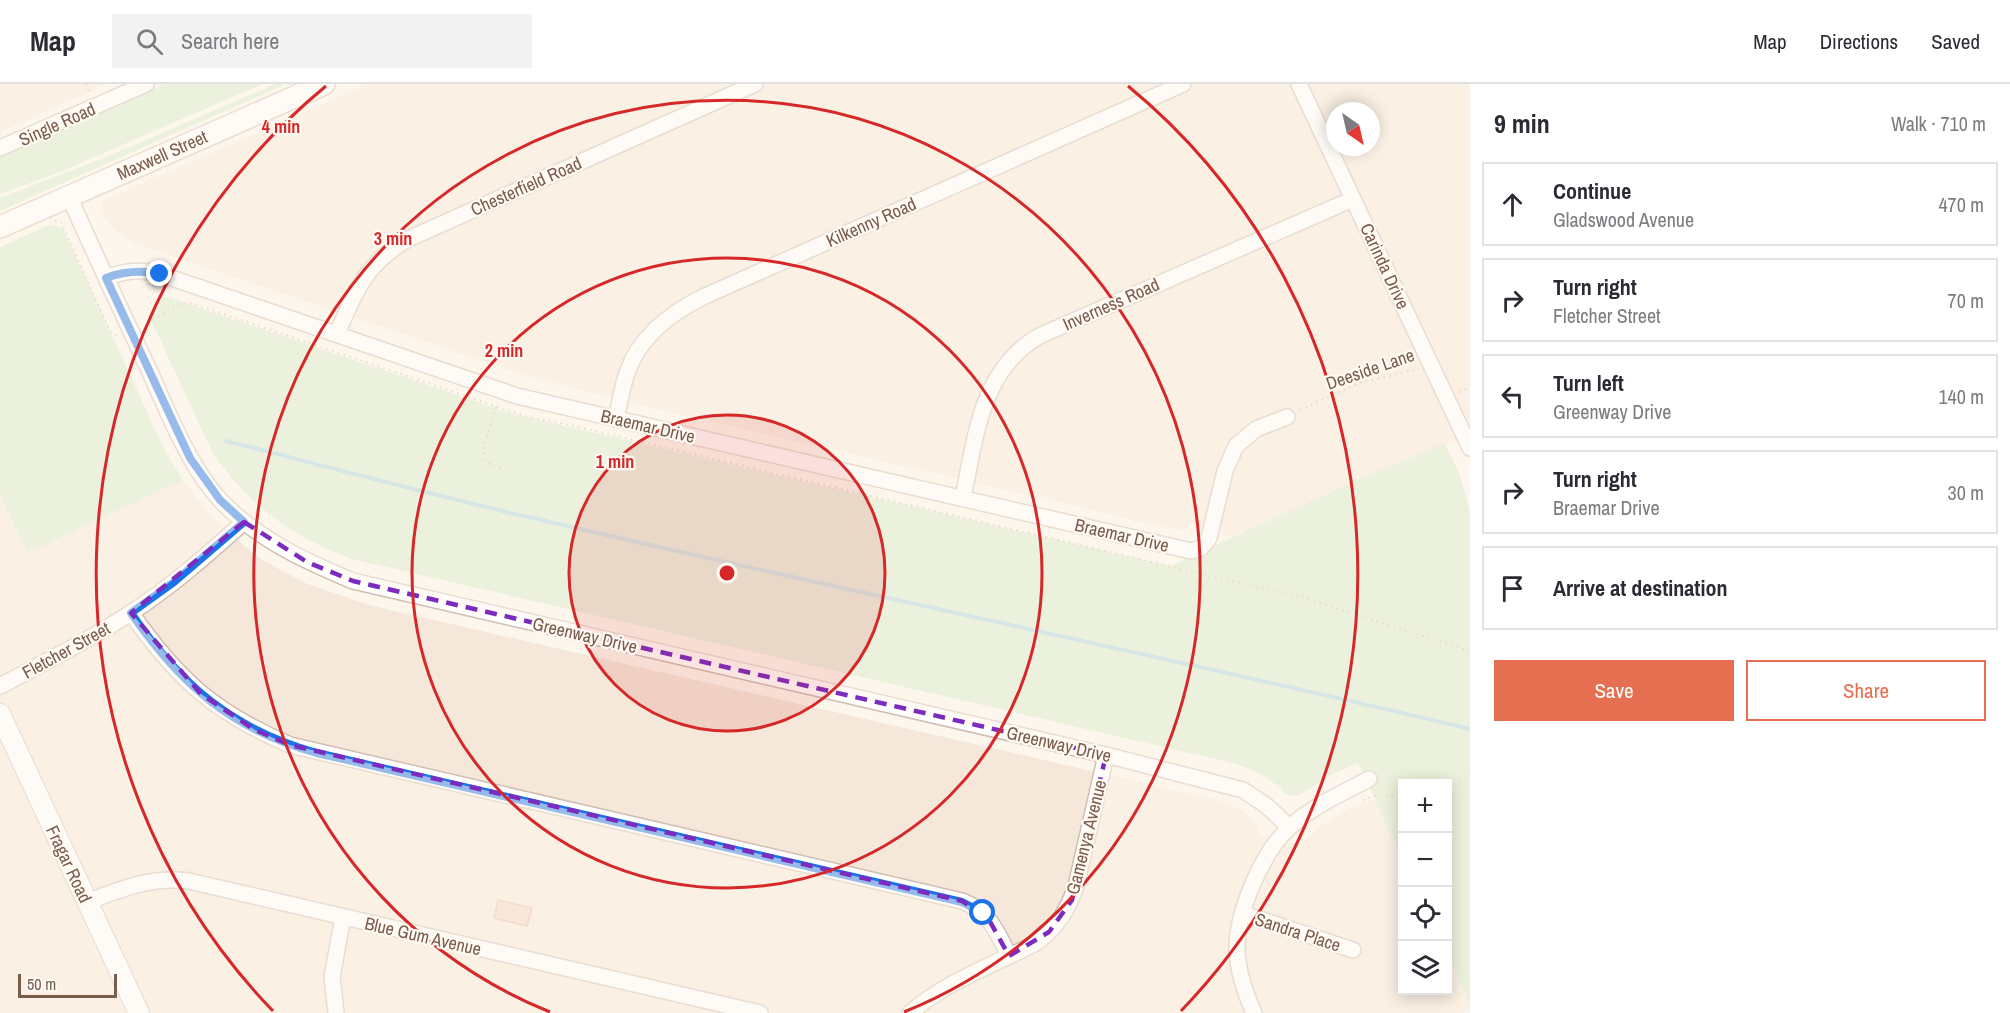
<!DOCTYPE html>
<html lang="en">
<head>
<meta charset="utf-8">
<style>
  body { margin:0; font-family:"Archivo Narrow",sans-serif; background:#f2f2f3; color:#2b2b33 }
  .controls { position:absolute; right:18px; bottom:18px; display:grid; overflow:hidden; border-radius:0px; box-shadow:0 3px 15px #0003 }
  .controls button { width:54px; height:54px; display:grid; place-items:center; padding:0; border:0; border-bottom:2px solid #e1e1e2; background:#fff; color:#2b2b33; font:30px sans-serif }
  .compass { position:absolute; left:1326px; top:18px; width:54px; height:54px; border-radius:50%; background:#fff; box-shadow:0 3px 15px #0003; rotate:146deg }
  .scale { position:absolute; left:18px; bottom:15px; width:99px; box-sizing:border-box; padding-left:6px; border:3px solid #7a5c4d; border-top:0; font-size:16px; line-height:21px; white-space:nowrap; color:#7a5c4d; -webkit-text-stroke:4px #fffaf3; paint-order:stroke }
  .stop { position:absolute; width:18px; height:18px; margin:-14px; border:4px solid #1a73e8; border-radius:50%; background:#fff }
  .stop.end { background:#1a73e8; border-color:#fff; box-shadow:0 2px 6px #0008 }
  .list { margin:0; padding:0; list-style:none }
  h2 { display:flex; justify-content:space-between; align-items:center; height:78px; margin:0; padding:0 24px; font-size:26px }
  h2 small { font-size:20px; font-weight:400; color:#7c7c81 }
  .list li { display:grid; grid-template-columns:39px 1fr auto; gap:18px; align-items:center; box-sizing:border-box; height:84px; margin:0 12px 12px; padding:0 12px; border:2px solid #e1e1e2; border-radius:0px }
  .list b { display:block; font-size:22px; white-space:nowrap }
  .list p { margin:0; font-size:20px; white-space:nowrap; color:#7c7c81 }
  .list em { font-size:20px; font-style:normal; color:#7c7c81 }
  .actions { display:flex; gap:12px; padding:18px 24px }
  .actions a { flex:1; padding:14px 0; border:2px solid #e76f51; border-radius:0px; text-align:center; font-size:21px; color:#e76f51 }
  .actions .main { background:#e76f51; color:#fff }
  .icon { flex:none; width:33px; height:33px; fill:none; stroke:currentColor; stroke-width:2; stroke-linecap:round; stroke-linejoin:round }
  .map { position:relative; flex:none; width:1470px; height:929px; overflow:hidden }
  header { display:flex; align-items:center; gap:36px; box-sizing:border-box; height:84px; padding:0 30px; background:#fff; border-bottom:2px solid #e1e1e2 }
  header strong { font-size:28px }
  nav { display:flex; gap:33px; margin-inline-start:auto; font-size:21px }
  .search { width:420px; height:54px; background:#f2f2f3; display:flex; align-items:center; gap:15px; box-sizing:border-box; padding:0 21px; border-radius:0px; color:#7c7c81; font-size:22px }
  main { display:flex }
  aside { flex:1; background:#fff }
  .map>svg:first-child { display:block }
</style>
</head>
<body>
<header>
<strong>Map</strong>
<div class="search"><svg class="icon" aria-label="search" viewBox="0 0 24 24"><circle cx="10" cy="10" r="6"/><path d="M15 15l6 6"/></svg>Search here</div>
<nav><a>Map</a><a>Directions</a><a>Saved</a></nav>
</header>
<main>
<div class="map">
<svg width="1470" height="929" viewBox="0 0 1470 929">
  <rect width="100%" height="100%" fill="#fdf6ec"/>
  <path fill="#f5e8da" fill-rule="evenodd" d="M0 0H107L0 48Z
    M368 0H1470V350L1384 385 1383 384 1232 453 1192 440 1182 447 641 321 521 290 142 162 131 158 112 144 100 127 103 117ZM1335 27H1371V63H1335Z
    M183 396 214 436 262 476 305 499 369 521 1218 716 1244 728 1258 740 1260 752 1301 760 1321 742 1339 730 1356 721 1376 716 1402 774V906H1448V872L1470 920V925L1462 929H0V411L27 469Z"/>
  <path fill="#d8ecc9" d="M164 0H263L55 90 0 110V72Z
    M275 0H286L0 127V114L109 72Z
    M51 140 63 144 164 365 183 396 27 469 0 411V163Z
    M166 213 171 214 514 330 1170 482 1383 384 1385 385 1444 359 1459 388 1470 428V920L1448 872V700H1402V774L1358 679 1333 690 1298 712 1286 711C1271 693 1251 684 1228 678L352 475C290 452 249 421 212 368L151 236C149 224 155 217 166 213Z"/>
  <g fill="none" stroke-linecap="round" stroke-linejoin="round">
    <path stroke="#a5d3da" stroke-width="4" d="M226 357C325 382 425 409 524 432 839 506 1156 570 1470 645"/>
  </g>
  <path fill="#f3d5c3" stroke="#e6bba3" stroke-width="1.5" d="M498 816 532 824 527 842 494 834Z"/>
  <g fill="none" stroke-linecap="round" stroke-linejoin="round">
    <defs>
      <path id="minor" d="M1299 0 1470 364
        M0 64 146 0
        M69 112C95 171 122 228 149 286 168 328 190 385 222 418 259 456 305 477 353 497L1106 671 1243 706 1267 722 1289 743
        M106 194C125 186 141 185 160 190L517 312 1191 467 1201 464 1209 454 1225 387 1236 362 1256 345 1287 333
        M337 250C355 208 364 182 406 156L755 0
        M616 334C620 319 622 303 627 289 639 253 672 228 705 212L1183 0
        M963 413C976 353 980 287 1039 252L1353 115
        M131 529C178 596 215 629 290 661L962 817C989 827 998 849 1009 872
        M0 602C44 579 87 557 129 530 170 504 207 471 244 438
        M87 818C121 805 152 792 189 797L760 929
        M1244 830 1353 866
        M336 929 332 893 343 833
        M910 929C939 904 973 889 1007 873 1018 868 1030 863 1040 856 1058 842 1069 823 1076 802L1106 671
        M1254 929C1246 911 1238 887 1237 867 1236 829 1262 768 1290 743 1313 722 1342 709 1369 695"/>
      <path id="tertiary" d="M0 630 139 929"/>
      <path id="secondary" d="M0 143 324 0"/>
    </defs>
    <use href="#minor" stroke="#d1beb0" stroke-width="18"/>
    <use href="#tertiary" stroke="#d1beb0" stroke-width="22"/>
    <use href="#secondary" stroke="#d6c0b0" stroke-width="24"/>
    <path stroke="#d9b8a5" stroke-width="2" stroke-dasharray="1.5 4.5" stroke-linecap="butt" d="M86 0 90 9
      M55 137 61 138 110 247 120 254
      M144 245C160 233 170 219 191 219L528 333 561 339 1305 514 1470 567
      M1459 308 1470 303
      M496 323 483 366 486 378 501 385
      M1300 326 1359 299 1419 285
      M1448 703 1470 692
      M1363 716 1377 711 1402 714"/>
    <use href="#minor" stroke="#fff" stroke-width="15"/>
    <use href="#tertiary" stroke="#fff" stroke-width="20"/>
    <use href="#secondary" stroke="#fff" stroke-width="21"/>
  </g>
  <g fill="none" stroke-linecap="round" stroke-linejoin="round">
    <path stroke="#1a73e8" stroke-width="8" d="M160 190C141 186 125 187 106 194L190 374 220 416 244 438 174 498 131 529C181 601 231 645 317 669L962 818 983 829"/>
  </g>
  <path d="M0 0H1470V929H0ZM244 438 307 478 353 497 1106 671 1072 816 1049 848 1009 872 988 834 962 817 290 661 255 646 201 610 131 529Z" fill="#fdf6ec" fill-opacity=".55" fill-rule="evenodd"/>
  <path fill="none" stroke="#7b2cbf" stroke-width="4.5" stroke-dasharray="12 8" stroke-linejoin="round" d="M244 438 307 478 353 497 1106 671 1072 816 1049 848 1009 872 988 834 962 817 290 661 255 646 201 610 131 529Z"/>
  <circle cx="727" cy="489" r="158" fill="#d62828" fill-opacity=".12"/>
  <g fill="none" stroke="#d62828" stroke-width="3">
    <circle cx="727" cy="489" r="158"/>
    <circle cx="727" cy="489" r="315"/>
    <path d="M550 928A473 473 0 1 1 904 928"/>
    <path d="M273 927A631 631 0 0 1 326 2M1128 2A631 631 0 0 1 1181 927"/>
  </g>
  <g text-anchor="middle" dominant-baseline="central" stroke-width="4.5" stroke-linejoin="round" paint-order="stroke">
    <g font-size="18" fill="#7a5c4d" stroke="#fffaf3">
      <text transform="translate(57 40) rotate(-24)">Single Road</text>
      <text transform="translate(162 71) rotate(-24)">Maxwell Street</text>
      <text transform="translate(526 102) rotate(-24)">Chesterfield Road</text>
      <text transform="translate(871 138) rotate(-24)">Kilkenny Road</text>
      <text transform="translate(1385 182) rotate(65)">Carinda Drive</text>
      <text transform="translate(1111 220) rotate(-24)">Inverness Road</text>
      <text transform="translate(1370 285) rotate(-19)">Deeside Lane</text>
      <text transform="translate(648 342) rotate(13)">Braemar Drive</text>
      <text transform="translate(1122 451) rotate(13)">Braemar Drive</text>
      <text transform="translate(585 551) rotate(13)">Greenway Drive</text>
      <text transform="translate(66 566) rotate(-29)">Fletcher Street</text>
      <text transform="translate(1059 660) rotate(13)">Greenway Drive</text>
      <text transform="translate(1086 753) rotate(-76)">Gamenya Avenue</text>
      <text transform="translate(69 780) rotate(65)">Fragar Road</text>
      <text transform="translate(1298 848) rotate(18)">Sandra Place</text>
      <text transform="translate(423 852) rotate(13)">Blue Gum Avenue</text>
    </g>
  </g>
  <circle cx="727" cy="489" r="9" fill="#d62828" stroke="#fffaf3" stroke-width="3"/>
  <g font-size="18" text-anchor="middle" font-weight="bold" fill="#d62828" stroke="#fffaf3" stroke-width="4.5" stroke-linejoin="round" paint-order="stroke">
    <text x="281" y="49">4 min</text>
    <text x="393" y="161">3 min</text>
    <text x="504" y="273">2 min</text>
    <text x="615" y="384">1 min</text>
  </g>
</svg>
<div class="controls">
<button>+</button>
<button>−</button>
<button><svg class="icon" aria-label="locate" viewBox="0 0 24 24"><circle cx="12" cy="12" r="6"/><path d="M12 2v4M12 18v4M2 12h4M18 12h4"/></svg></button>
<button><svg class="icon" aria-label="layers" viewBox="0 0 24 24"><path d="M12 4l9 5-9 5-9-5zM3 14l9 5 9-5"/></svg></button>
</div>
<svg class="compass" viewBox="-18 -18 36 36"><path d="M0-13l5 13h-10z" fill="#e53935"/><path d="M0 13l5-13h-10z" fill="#7c7c81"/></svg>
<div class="scale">50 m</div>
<div class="stop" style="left:983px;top:829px"></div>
<div class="stop end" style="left:160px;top:190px"></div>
</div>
<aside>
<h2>9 min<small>Walk · 710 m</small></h2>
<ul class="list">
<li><svg class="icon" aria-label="ahead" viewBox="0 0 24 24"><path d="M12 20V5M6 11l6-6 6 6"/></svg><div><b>Continue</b><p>Gladswood Avenue</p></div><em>470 m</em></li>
<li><svg class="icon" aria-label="right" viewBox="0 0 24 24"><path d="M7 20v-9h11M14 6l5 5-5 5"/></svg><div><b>Turn right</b><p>Fletcher Street</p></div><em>70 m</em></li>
<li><svg class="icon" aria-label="left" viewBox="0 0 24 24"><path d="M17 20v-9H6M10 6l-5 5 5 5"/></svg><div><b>Turn left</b><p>Greenway Drive</p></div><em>140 m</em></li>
<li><svg class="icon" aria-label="right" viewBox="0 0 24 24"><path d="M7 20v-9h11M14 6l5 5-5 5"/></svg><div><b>Turn right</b><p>Braemar Drive</p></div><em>30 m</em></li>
<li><svg class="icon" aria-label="arrive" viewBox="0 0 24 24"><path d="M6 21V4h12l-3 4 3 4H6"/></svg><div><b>Arrive at destination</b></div></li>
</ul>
<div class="actions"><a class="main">Save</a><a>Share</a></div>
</aside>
</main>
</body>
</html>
